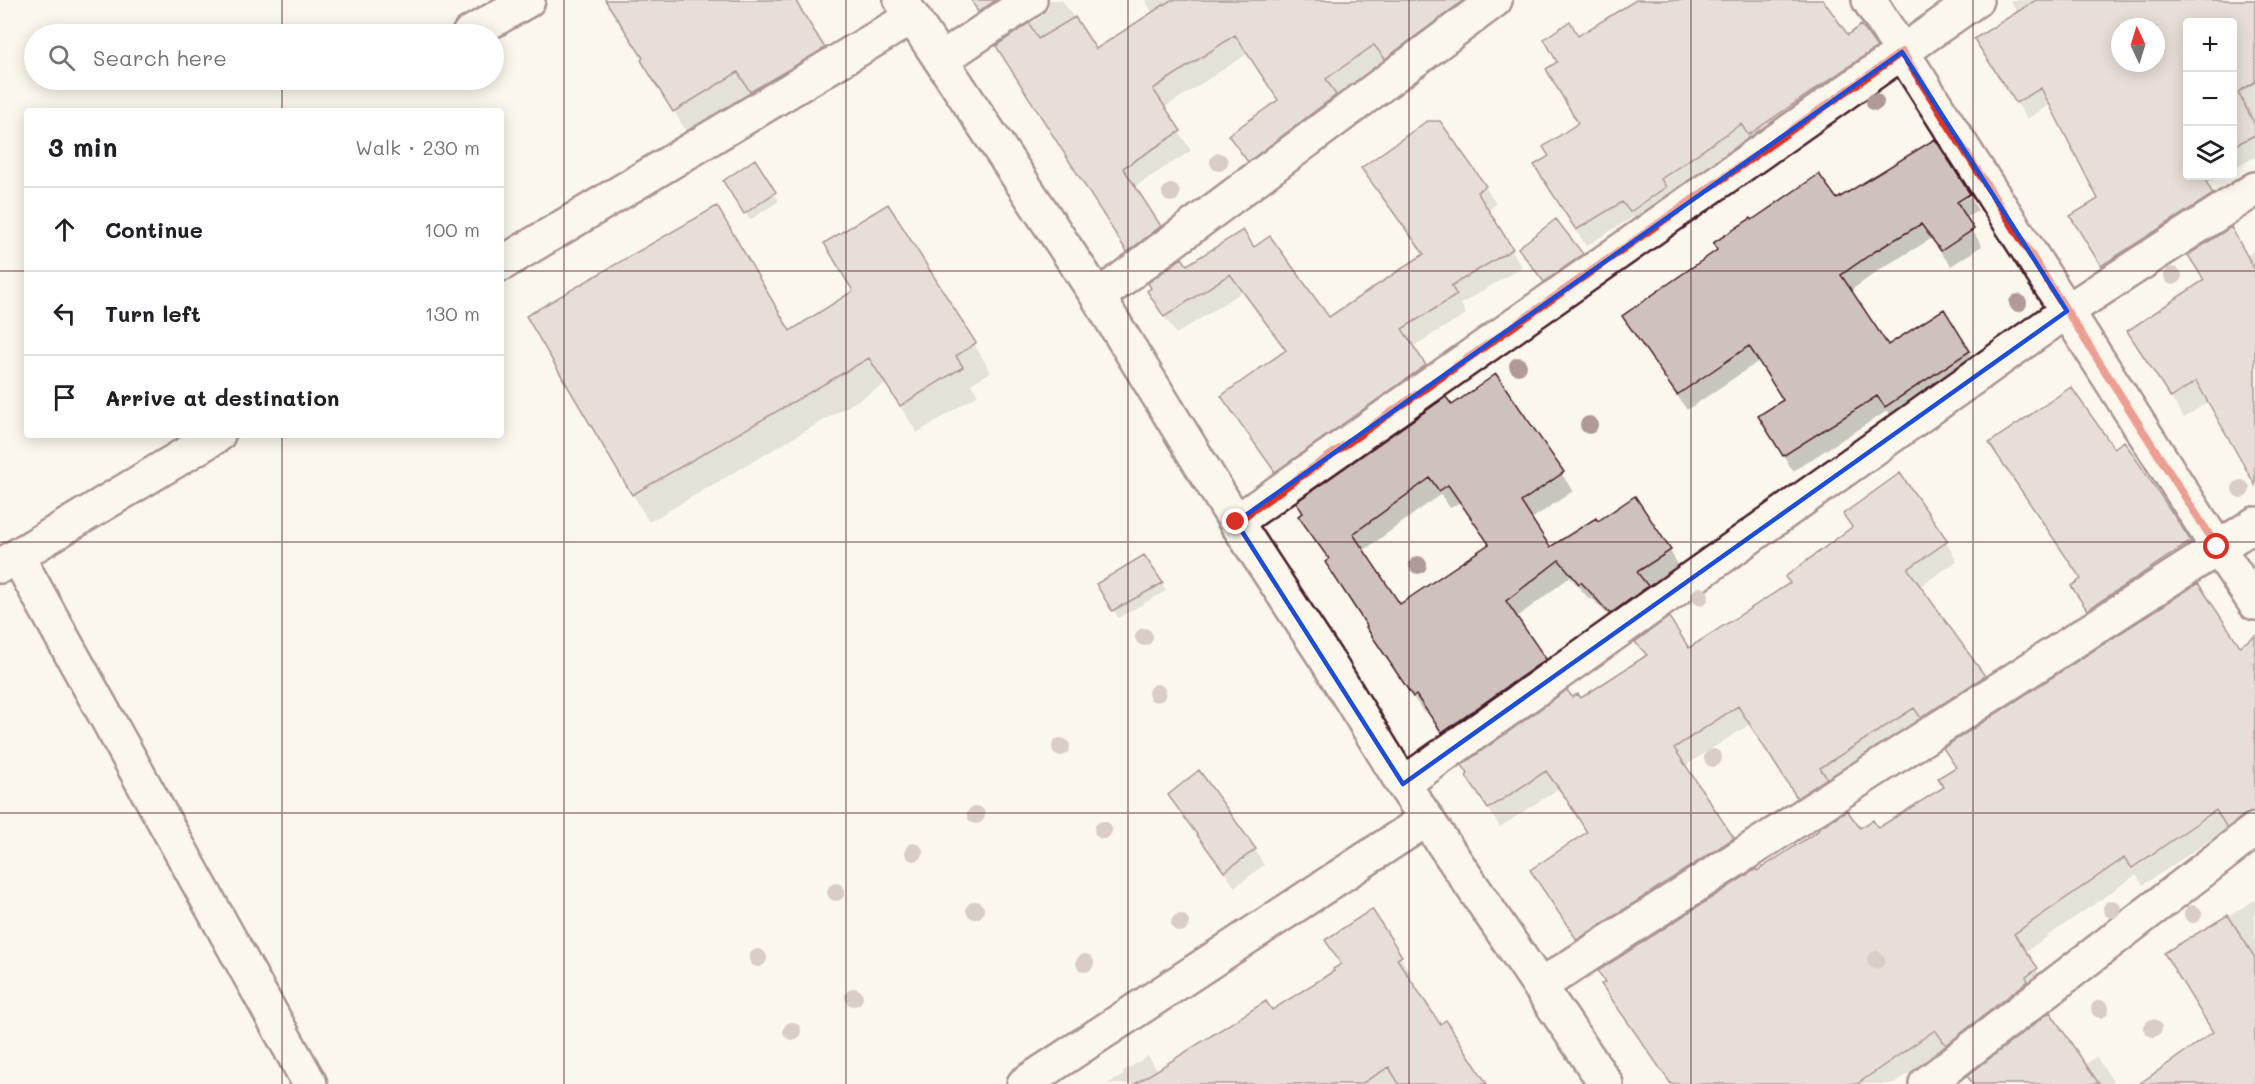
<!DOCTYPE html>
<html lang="en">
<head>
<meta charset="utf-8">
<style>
  body { margin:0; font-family:Mali,sans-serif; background:#f2f2f2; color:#202124 }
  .controls { position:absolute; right:18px; top:18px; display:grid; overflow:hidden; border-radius:6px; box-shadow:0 3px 15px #0003 }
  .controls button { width:54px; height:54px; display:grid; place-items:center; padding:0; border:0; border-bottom:2px solid #e0e0e0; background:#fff; color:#202124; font:30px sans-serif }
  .compass { position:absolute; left:2111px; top:18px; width:54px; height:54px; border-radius:50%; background:#fff; box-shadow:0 3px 15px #0003; rotate:356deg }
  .stop { position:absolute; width:18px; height:18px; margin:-14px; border:4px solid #d93025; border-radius:50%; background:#fff }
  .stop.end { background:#d93025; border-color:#fff; box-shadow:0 2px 6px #0008 }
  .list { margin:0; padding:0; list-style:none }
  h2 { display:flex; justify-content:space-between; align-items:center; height:78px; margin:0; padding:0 24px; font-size:26px }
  h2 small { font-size:20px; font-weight:400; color:#757577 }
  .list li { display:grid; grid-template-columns:39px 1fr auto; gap:18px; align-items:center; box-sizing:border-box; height:84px; padding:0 24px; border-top:2px solid #e0e0e0 }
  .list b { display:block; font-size:22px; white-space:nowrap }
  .list em { font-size:20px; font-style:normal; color:#757577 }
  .icon { flex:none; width:33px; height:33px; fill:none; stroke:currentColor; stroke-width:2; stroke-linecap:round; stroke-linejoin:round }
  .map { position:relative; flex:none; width:2255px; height:1084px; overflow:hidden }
  .search { position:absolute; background:#fff; box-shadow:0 3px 15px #0003; left:24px; top:24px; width:480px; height:66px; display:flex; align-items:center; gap:15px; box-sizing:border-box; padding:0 21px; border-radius:33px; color:#757577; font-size:22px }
  .panel { position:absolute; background:#fff; box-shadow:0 3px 15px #0003; left:24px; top:108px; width:480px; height:330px; border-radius:6px }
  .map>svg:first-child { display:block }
</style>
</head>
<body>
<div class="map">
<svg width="2255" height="1084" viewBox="0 0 2255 1084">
  <rect width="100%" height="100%" fill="#fbf7ec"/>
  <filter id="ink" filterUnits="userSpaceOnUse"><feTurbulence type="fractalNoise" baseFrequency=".0167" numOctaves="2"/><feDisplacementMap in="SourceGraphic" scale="12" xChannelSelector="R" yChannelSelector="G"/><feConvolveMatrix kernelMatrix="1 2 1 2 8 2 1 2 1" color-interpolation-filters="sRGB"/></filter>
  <g filter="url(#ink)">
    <path fill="#0003" fill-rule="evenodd" d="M612 0H793L835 69 763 112 751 92 686 131 620 23Z
      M973 0H1062L1096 51 1153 14 1145 0H1479L1260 180 1230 135 1279 101 1247 54 1164 108 1191 151 1134 187 1171 246 1139 270 998 46 1042 16 1048 9 1050 2 1040 0 990 31Z
      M1639 0H1821L1847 37 1875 48 1885 64 1752 139 1670 196 1674 203 1640 227 1633 217 1586 246 1545 182 1550 157 1580 123 1559 63 1578 38Z
      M2010 0H2255V157L2232 169V22H2188V176H2221L2206 183 2221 211 2112 282 2082 233 2100 200 2051 104 2027 119 1986 56 2017 13ZM2120 27H2156V63H2120Z
      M754 162 779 201 750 220 729 189Z
      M1363 168 1485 186 1496 204 1487 211 1522 267 1461 304 1466 314 1412 347 1435 384 1286 489 1223 396 1286 352 1242 292 1176 334 1160 309 1187 267 1254 250 1329 319 1424 256 1373 186Z
      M1970 196 1978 211 1965 218 1982 246 1951 266 1931 239 1882 268 1850 291 1888 347 1969 352 1978 367 1895 422 1887 411 1793 471 1769 432 1785 401 1759 361 1687 410 1624 317 1719 251 1752 222 1836 201 1950 205 1951 207Z
      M888 206 991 372 971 384 978 395 917 433 886 384 649 522 528 317 790 333 855 292Z
      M1556 221 1582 255 1591 271 1554 297 1520 248Z
      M2255 250V463L2209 401 2184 418 2129 332Z
      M1496 376 1573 491 1530 520 1549 549 1598 523 1670 551 1680 568 1648 589 1657 604 1621 630 1592 598 1590 600 1570 577 1516 618 1555 677 1453 750 1427 711 1424 713 1337 579 1329 560 1300 517ZM1441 494 1450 508 1460 502 1489 545 1400 606 1363 551Z
      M2113 450 2180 527 2192 548 2100 630 2073 586 2082 580 2003 464Z
      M1845 515 1946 542 1957 561 1919 587 1983 677 1994 696 1809 816 1750 724 1685 766 1744 858 1589 958 1532 871 1588 833 1577 816 1558 789 1500 827 1479 795 1572 699 1580 700 1646 657 1637 642 1689 650 1791 584 1853 529Z
      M1161 583 1166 591 1118 618 1098 584Z
      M2239 648 2255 656V833L2239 845 2228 828 2143 885 2136 875 2025 952 2048 987 1947 1047 1894 1084H1671L1603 985 1757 873 1859 830H1878L1946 788 1956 768 1945 749Z
      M1170 795 1255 849 1264 865 1235 887 1179 811Z
      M2255 900V1084H2142L2214 1033 2166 954Z
      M1372 912 1411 974 1407 976 1439 1026 1485 1084H1107L1124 1075 1122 1072 1148 1056 1158 1071 1272 1012 1336 972Z
      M2096 1057 2115 1084H1974L2084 1065Z"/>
    <path fill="#cfc2bc" stroke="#4a1f2b" stroke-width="1.5" fill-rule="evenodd" d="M605 0H795L825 48 750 92 738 72 673 112 641 60 643 58Z
      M971 0H996L978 12Z
      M1171 0H1464L1385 59 1374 45 1326 79 1336 95 1248 162 1228 135 1278 100 1235 35 1153 89 1181 131 1123 168 1161 226 1127 252 996 46 1029 23 1038 39 1075 17 1096 49Z
      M1636 0H1823L1848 35 1861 25 1877 47 1748 135 1741 124 1661 179 1666 187 1630 212 1622 202 1576 230 1534 165 1549 156 1543 147 1578 123 1546 69 1557 62 1544 39 1570 21 1578 36Z
      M2036 0H2255V82L2238 92 2255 125V135L2232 147V22H2187V176H2203L2213 194 2101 266 2070 216 2098 199 2041 88 2016 103 1974 39ZM2120 27H2156V63H2120Z
      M1427 121H1440L1486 186 1477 192 1513 249 1451 286 1457 295 1402 329 1426 365 1275 472 1221 396 1286 350 1230 274 1164 317 1147 291 1151 288 1148 283 1182 258 1187 265 1243 230 1254 247 1270 236 1329 317 1424 254 1361 168Z
      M1935 139 1970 194 1957 202 1974 229 1941 251 1921 224 1874 252 1841 275 1888 345 1944 309 1970 351 1885 407 1877 396 1783 456 1758 416 1783 400 1749 346 1677 395 1622 316 1717 250 1713 243 1751 218 1752 220 1819 174 1837 199Z
      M755 159 776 192 744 214 723 181Z
      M888 204 976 343 956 356 963 367 900 406 869 358 632 495 526 316 717 206 790 331 853 291 824 243Z
      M1556 219 1583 254 1544 282 1518 248Z
      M2231 227 2255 270V485L2196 381 2171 398 2127 331 2204 280 2188 255Z
      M1496 374 1564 472 1521 502 1550 547 1596 518 1598 521 1635 496 1671 550 1637 572 1648 586 1610 614 1581 582 1579 584 1559 560 1506 601 1546 659 1442 733 1416 695 1413 697 1366 627 1367 626 1325 562 1329 559 1298 516 1303 513 1296 502 1446 397 1452 405ZM1430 478 1439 491 1448 485 1489 544 1400 604 1353 534Z
      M2071 387 2114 448 2124 441 2191 541 2087 610 2071 586 2081 579 1989 443Z
      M1900 473 1948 541 1908 569 1985 676 1921 718 1914 708 1820 768 1827 778 1797 798 1738 706 1674 748 1734 838 1577 940 1530 870 1587 832 1565 797 1546 771 1488 809 1466 776 1468 774 1462 765 1567 690 1572 697 1578 694 1581 698 1647 655 1635 642 1669 617 1689 648 1790 583 1785 577 1852 527 1843 514Z
      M1144 555 1163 583 1112 611 1096 584Z
      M2198 583 2240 646 2255 636V811L2244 815 2227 828 2216 810 2132 868 2124 858 2014 934 2038 968 2026 977 2028 981 1946 1045 1935 1030 1857 1084H1671L1601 984 1605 982 1598 971 1756 869 1757 871 1818 831 1817 829 1847 810 1860 828 1873 820 1878 828 1944 787 1938 778 1956 767 1943 748Z
      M1199 770 1256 849 1224 872 1168 795Z
      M1372 909 1402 956 1397 959 1440 1024 1446 1020 1487 1084H1399L1389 1067 1361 1084H1135L1266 1001 1272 1010 1334 971 1333 969 1341 964 1325 940Z
      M2228 915 2255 958V1084H2139L2213 1032 2164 953Z
      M2050 1012 2099 1084H1973L1967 1076Z"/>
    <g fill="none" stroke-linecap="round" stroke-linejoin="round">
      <defs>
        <path id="minor" d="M1869 0 2217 547 2255 603
          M469 34 528 0
          M941 60 1030 0
          M501 264 912 17
          M1098 297 1495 0
          M1236 522 1976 0
          M17 556 310 1084
          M0 566 218 435
          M1403 784 2067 311 2255 189
          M1540 986 2255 524
          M1024 1084 1427 819
          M1926 1084 2255 830"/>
        <path id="trunk" d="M901 0 1098 297 1236 522 1328 662 1403 784 1606 1084"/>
      </defs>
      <use href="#minor" stroke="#4a1f2b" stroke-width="38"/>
      <use href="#trunk" stroke="#4a1f2b" stroke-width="38"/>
      <use href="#minor" stroke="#fbf7ec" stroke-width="33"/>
      <use href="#trunk" stroke="#fbf7ec" stroke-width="33"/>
    </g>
    <g fill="#af9a98">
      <circle cx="1875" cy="102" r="9"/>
      <circle cx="1219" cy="162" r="9"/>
      <circle cx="1171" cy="193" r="9"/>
      <circle cx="2173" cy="276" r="9"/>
      <circle cx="2018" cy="303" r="9"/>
      <circle cx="1518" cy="366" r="9"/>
      <circle cx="1589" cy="425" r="9"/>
      <circle cx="2241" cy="489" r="9"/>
      <circle cx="1418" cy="565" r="9"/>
      <circle cx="1700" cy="596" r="9"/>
      <circle cx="1144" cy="637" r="9"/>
      <circle cx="1157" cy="693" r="9"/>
      <circle cx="1061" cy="747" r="9"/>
      <circle cx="1713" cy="758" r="9"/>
      <circle cx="976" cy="815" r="9"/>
      <circle cx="1103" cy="830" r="9"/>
      <circle cx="914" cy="852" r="9"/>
      <circle cx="836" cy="892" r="9"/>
      <circle cx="2112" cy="909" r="9"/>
      <circle cx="975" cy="910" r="9"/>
      <circle cx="2193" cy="914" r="9"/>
      <circle cx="1180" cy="923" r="9"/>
      <circle cx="758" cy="958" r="9"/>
      <circle cx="1876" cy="960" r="9"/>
      <circle cx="1085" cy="963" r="9"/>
      <circle cx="854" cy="997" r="9"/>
      <circle cx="2100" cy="1009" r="9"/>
      <circle cx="2153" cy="1028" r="9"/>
      <circle cx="792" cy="1031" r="9"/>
    </g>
  </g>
  <g fill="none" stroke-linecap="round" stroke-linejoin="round" filter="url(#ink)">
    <path stroke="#d93025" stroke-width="8" d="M1236 522 1902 52 2217 547"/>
  </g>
  <path d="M0 0H2255V1084H0ZM1902 52 2067 311 1403 784 1236 522Z" fill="#fbf7ec" fill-opacity=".55" fill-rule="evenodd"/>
  <path fill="none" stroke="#1d4ed8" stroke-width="4.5" stroke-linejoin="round" d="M1902 52 2067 311 1403 784 1236 522Z"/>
  <path fill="none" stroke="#4a1f2b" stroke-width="1.5" stroke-opacity="0.55" d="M282 0V34M564 0V1084M846 0V1084M1128 0V1084M1409 0V1084M1691 0V1084M1973 0V1084M282 80V111M0 271H27M501 271H2255M282 435V1084M0 542H2255M0 813H2255"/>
</svg>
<div class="controls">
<button>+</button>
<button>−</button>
<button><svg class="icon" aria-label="layers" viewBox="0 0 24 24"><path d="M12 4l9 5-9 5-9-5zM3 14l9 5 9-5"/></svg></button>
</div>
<svg class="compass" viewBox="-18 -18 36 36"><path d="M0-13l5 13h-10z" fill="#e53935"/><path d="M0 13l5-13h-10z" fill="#757577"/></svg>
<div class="stop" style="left:2217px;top:547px"></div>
<div class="stop end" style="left:1236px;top:522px"></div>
<div class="search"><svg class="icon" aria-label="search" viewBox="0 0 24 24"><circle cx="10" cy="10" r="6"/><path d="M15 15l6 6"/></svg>Search here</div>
<section class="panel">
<h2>3 min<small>Walk · 230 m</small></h2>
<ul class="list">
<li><svg class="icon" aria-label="ahead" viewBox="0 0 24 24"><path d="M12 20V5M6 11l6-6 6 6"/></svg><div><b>Continue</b></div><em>100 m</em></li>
<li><svg class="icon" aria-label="left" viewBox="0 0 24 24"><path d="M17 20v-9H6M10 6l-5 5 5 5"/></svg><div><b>Turn left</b></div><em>130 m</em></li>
<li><svg class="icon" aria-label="arrive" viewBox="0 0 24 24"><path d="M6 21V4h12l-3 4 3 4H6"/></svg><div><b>Arrive at destination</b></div></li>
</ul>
</section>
</div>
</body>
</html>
